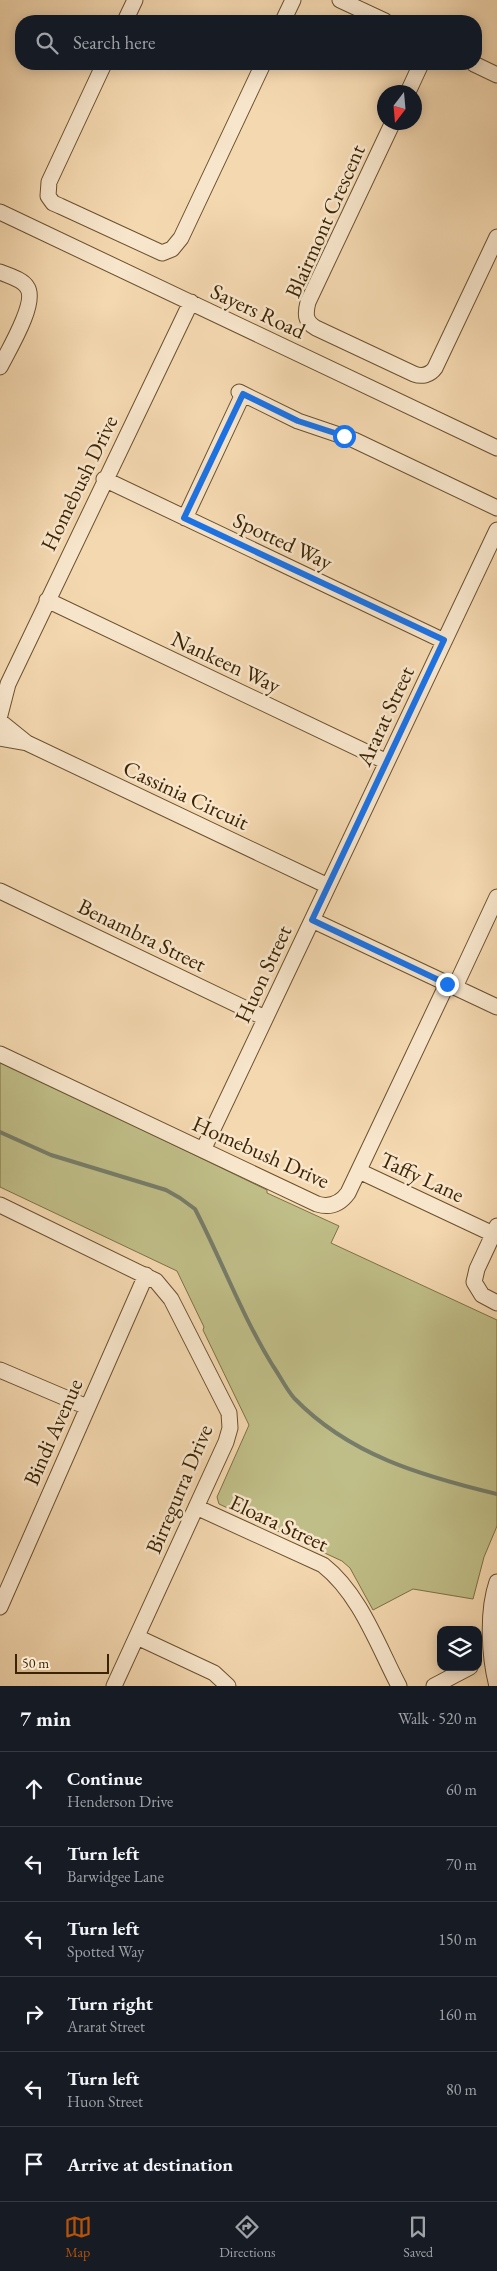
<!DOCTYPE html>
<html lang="en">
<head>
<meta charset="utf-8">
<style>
  body { margin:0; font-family:"EB Garamond",serif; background:#242831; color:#f1f3f6 }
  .controls { position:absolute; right:15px; bottom:15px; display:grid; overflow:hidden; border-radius:10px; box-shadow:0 2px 12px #0003 }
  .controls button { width:45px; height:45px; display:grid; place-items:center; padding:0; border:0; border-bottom:1px solid #363941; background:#171b24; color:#f1f3f6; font:25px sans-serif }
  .compass { position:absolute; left:377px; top:85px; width:45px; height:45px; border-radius:50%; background:#171b24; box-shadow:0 2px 12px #0003; rotate:196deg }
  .scale { position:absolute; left:15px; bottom:12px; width:94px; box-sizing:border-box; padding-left:5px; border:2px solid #3c2402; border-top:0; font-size:14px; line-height:18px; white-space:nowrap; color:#3c2402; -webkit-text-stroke:4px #f8e6cc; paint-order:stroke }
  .stop { position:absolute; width:15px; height:15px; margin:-11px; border:4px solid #1a73e8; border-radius:50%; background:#fff }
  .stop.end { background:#1a73e8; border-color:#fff; box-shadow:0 1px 5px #0008 }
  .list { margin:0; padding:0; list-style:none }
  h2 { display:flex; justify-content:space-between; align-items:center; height:65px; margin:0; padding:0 20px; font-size:21px }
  h2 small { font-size:16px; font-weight:400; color:#9ea1a6 }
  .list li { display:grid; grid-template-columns:32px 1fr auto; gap:15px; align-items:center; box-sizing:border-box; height:75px; padding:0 20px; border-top:1px solid #363941 }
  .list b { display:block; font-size:19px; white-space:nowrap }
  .list p { margin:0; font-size:16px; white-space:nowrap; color:#9ea1a6 }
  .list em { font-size:16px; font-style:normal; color:#9ea1a6 }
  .icon { flex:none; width:28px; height:28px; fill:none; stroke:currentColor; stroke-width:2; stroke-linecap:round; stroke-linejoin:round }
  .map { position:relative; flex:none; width:497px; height:1686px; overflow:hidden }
  .search { position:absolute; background:#171b24; box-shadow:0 2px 12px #0003; left:15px; right:15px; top:15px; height:55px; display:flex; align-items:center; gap:12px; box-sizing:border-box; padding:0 18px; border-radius:20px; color:#9ea1a6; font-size:19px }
  .sheet { height:515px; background:#171b24 }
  nav { display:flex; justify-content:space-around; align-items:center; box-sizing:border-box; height:70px; border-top:1px solid #363941; background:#171b24; font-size:14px; color:#9ea1a6 }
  nav a { display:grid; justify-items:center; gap:2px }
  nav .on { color:#b45309 }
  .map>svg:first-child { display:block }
</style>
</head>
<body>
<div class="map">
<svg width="497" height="1686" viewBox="0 0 497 1686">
  <rect width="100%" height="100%" fill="#f4d8b0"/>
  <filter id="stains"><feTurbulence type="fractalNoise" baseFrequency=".004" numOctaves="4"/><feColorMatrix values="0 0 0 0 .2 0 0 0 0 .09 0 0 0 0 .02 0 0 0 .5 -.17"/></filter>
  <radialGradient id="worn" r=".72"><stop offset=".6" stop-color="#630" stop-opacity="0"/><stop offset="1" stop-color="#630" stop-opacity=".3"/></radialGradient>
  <path fill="#c0be88" stroke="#7e7145" d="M0 1061 267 1190V1193L339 1226 331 1243 497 1320V1526L484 1557 473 1599 413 1589 373 1610 350 1568 342 1561 219 1504 217 1497 249 1425 203 1330 204 1327 177 1271 0 1187Z"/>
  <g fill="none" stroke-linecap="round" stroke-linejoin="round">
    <path stroke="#767d69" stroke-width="4" d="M0 1132 51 1155 166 1190 180 1198 195 1209C222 1261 242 1316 273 1366 280 1376 286 1389 294 1398 349 1455 422 1476 497 1494"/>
    <defs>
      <path id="minor" d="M340 0 385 21
        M125 21 135 0
        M283 21 293 0
        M104 64 49 182 48 196 53 203 60 206 162 253 172 249 181 238 263 64
        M474 64 497 75
        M408 92 421 64
        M393 122 308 302C305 314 305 322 316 328L414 374C422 377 430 375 435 368L497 237
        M0 212 497 448
        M0 272C9 276 22 279 27 287 38 302 8 351 0 367
        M239 392 298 421 354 440 497 508
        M104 479 444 641
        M185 518 243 394
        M47 600 387 762
        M0 715 8 684 191 302
        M1 722 27 743
        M0 738 27 743 328 886
        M0 891 265 1018
        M312 920 497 1007
        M455 987 497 897
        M0 1054 317 1204C330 1208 340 1204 348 1193L447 984
        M203 1150 497 530
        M359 1171 493 1234
        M0 1205 156 1281 171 1299 229 1413 230 1428 226 1442 114 1686
        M497 1226 477 1269 474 1282 482 1295 497 1303
        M0 1370 87 1407
        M196 1507 323 1565C360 1594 378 1646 399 1686
        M0 1607 146 1275
        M137 1637 214 1673 228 1686
        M434 1686 470 1667
        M497 1686C489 1656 487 1611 497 1582"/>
    </defs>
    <use href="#minor" stroke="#6a512e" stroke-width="17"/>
    <use href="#minor" stroke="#f8e6cc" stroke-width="15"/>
  </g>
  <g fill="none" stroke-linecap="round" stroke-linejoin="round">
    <path stroke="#1a73e8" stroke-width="6" d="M344 436 298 421 243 394 184 518 444 640 312 920 447 984"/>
  </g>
  <g text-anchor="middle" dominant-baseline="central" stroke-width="5" stroke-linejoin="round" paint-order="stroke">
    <g font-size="22" fill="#3c2402" stroke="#f8e6cc">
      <text transform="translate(325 221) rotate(-66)">Blairmont Crescent</text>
      <text transform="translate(258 311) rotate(25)">Sayers Road</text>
      <text transform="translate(79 483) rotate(-64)">Homebush Drive</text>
      <text transform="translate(283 541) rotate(25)">Spotted Way</text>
      <text transform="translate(226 662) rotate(25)">Nankeen Way</text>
      <text transform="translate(385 716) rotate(-65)">Ararat Street</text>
      <text transform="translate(186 795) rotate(25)">Cassinia Circuit</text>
      <text transform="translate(142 935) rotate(26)">Benambra Street</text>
      <text transform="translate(263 974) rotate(-65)">Huon Street</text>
      <text transform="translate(261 1152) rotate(24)">Homebush Drive</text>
      <text transform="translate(422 1177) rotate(25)">Taffy Lane</text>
      <text transform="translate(53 1432) rotate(-66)">Bindi Avenue</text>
      <text transform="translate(179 1489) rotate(-67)">Birregurra Drive</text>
      <text transform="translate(279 1523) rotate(25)">Eloara Street</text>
    </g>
  </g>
  <rect width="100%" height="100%" filter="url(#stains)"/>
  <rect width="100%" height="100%" fill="url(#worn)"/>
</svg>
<div class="controls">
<button><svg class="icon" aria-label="layers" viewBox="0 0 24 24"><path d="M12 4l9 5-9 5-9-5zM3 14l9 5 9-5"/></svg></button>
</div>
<svg class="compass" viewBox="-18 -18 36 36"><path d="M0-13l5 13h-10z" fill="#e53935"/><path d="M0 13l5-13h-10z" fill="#9ea1a6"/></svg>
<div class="scale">50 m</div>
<div class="stop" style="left:344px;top:436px"></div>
<div class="stop end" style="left:447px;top:984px"></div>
<div class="search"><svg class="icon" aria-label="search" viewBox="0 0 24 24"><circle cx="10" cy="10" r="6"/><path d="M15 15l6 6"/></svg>Search here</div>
</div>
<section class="sheet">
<h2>7 min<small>Walk · 520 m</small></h2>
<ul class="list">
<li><svg class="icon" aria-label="ahead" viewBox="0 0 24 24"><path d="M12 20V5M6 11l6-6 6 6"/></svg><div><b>Continue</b><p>Henderson Drive</p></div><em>60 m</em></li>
<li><svg class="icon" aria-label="left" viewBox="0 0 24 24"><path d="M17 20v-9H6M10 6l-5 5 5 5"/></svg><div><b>Turn left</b><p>Barwidgee Lane</p></div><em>70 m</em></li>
<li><svg class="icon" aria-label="left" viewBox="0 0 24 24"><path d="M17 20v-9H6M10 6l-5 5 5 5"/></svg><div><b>Turn left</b><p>Spotted Way</p></div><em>150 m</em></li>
<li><svg class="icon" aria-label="right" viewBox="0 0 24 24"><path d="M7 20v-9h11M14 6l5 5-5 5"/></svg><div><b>Turn right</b><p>Ararat Street</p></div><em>160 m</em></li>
<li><svg class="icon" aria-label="left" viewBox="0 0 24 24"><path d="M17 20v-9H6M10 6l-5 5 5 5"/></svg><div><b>Turn left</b><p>Huon Street</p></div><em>80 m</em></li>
<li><svg class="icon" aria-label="arrive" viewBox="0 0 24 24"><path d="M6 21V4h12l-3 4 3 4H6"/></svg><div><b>Arrive at destination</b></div></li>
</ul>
</section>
<nav>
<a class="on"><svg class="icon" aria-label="map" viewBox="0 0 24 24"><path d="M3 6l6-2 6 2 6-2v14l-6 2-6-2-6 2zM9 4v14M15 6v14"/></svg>Map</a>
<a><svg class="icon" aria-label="directions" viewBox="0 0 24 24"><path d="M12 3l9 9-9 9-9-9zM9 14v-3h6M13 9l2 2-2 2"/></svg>Directions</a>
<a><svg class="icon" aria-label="saved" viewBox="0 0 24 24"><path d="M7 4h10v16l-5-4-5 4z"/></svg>Saved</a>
</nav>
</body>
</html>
